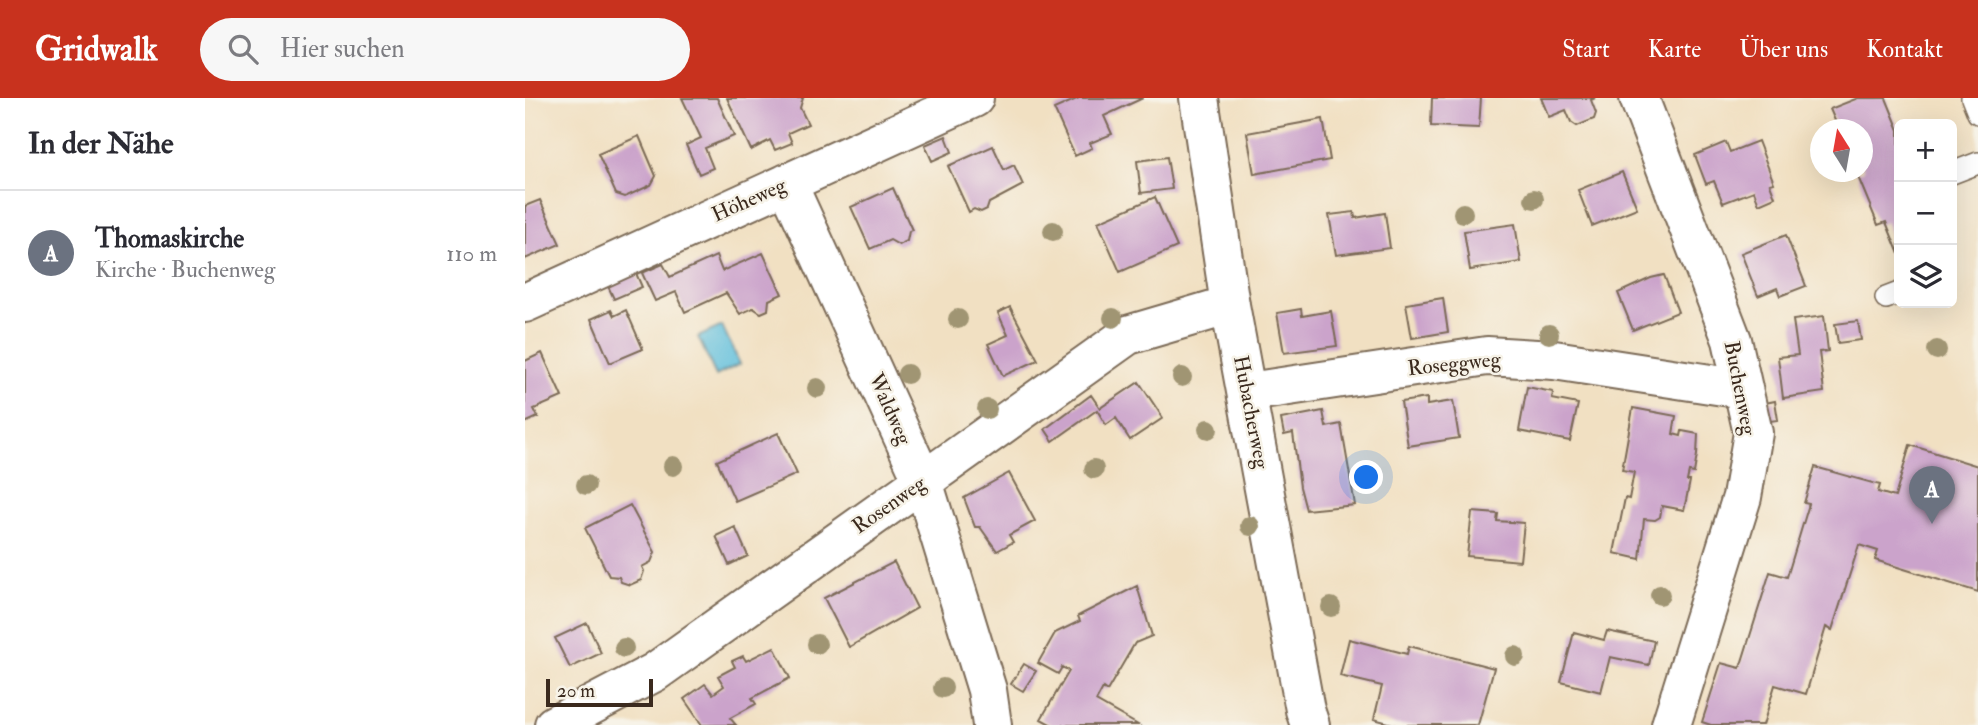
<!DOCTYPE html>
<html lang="de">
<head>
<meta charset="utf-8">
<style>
  body { margin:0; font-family:"IM FELL Double Pica",serif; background:#f7f7f7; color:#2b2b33 }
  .controls { position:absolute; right:21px; top:21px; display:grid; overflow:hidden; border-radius:10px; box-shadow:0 7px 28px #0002 }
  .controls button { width:63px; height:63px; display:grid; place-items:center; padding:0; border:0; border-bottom:2px solid #e1e1e2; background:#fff; color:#2b2b33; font:35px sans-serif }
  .compass { position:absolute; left:1285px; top:21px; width:63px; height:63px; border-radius:50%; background:#fff; box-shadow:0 7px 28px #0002; rotate:349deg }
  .scale { position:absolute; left:21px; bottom:18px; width:107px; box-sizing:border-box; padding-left:7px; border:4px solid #3b2a1e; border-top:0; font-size:19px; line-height:24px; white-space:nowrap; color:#3b2a1e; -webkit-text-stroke:5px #f7f3e8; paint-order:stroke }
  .you { position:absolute; left:842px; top:380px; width:24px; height:24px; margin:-18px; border:5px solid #fff; border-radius:50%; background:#1a73e8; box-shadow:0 0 0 10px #1a73e833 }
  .badge { display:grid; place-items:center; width:46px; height:46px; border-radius:50%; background:#c8321e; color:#fff; font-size:23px; font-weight:700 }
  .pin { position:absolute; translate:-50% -58px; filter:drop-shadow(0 2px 4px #0008) }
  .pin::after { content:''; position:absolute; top:37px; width:24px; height:21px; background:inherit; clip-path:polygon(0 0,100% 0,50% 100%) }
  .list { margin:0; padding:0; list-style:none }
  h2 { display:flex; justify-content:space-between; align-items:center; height:91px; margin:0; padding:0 28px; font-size:30px }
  h2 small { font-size:23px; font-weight:400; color:#7c7c81 }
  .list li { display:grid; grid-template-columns:46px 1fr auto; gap:21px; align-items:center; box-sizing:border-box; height:126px; padding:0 28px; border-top:2px solid #e1e1e2 }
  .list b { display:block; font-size:26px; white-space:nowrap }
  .list p { margin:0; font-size:23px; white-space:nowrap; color:#7c7c81 }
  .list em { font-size:23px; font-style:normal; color:#7c7c81 }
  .icon { flex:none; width:38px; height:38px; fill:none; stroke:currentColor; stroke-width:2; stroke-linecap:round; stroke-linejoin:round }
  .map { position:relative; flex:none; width:1453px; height:627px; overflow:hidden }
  header { display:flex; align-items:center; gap:42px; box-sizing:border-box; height:98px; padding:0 35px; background:#c8321e; color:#fff }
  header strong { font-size:33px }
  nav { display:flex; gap:38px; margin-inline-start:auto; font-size:24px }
  .search { width:490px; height:63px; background:#f7f7f7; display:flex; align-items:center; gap:18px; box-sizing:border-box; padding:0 24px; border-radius:38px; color:#7c7c81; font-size:26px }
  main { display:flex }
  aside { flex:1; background:#fff }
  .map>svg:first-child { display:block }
</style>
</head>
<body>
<header>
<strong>Gridwalk</strong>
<div class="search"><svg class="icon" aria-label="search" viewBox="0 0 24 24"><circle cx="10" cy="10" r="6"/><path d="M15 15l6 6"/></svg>Hier suchen</div>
<nav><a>Start</a><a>Karte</a><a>Über uns</a><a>Kontakt</a></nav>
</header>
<main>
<aside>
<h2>In der Nähe<small></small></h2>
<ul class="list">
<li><span class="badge" style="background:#6b7280">A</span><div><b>Thomaskirche</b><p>Kirche · Buchenweg</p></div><em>110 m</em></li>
</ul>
</aside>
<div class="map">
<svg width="1453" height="627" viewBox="0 0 1453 627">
  <rect width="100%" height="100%" fill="#f7f3e8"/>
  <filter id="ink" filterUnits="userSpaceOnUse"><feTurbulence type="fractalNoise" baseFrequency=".0143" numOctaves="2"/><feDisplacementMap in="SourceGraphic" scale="14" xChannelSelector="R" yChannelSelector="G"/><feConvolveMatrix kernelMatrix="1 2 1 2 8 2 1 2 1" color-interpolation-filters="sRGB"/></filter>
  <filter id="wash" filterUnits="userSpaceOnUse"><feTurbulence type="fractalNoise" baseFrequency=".00686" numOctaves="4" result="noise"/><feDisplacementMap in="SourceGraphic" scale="28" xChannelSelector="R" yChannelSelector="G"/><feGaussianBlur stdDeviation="1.57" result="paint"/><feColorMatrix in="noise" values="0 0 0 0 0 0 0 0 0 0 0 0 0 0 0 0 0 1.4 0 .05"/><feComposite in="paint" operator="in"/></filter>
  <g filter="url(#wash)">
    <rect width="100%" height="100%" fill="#f1e0c2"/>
    <path fill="#5dbedc" stroke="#4c747d" stroke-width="2" d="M197 228 215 266 191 278 173 239Z"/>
    <g id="blocks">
      <path fill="#cba3cb" d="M157 0H192L209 38 180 50 188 70 174 76 161 47 176 40Z
        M202 0H278L275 10 283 26 263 35 267 45 250 52 245 42 226 52Z
        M554 0H618L579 18 587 36 565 45 567 50 550 58 529 11Z
        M907 0H956L954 30 906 28Z
        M1016 0H1070L1066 2 1071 15 1069 21 1052 28 1046 24 1041 12 1024 19Z
        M1333 0H1361L1374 32V156L1361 124 1353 127 1331 74H1338V32H1314L1305 11Z
        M798 21 805 62 729 76 722 35Z
        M114 38 131 78 126 87 100 99 91 96 73 56Z
        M421 38 427 54 407 63 400 47Z
        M1233 43 1249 85 1245 86 1250 99 1234 106 1229 93 1198 105 1189 83 1181 86 1170 57 1201 44 1205 54Z
        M468 48 479 72 489 67 498 87 464 105 462 111 456 114 449 111 444 114 423 68Z
        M642 59 647 91 616 95 612 63Z
        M1097 74 1112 110 1067 128 1053 92Z
        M368 90 387 132 384 133 382 143 374 147 365 142 345 151 326 109Z
        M630 99 652 149 595 174 573 124Z
        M15 102 35 146 0 161V108Z
        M829 114 830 120 860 115 865 150 811 157 804 117Z
        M990 126 996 164 945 172 939 133Z
        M1261 137 1281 188 1255 198 1252 190 1233 198 1216 155Z
        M238 155 257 196 244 202 243 212 236 215 228 210 215 216 201 195 160 214 151 194 130 203 117 175 138 166 145 179 191 158 197 173Z
        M110 173 117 189 89 201 82 186Z
        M1139 177 1153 214 1108 232 1093 195 1126 180Z
        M918 200 923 234 887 240 881 206Z
        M485 209 513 262 478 278 463 246 483 237 473 215Z
        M776 211 777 218 806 213 812 248 759 255 752 215Z
        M86 212 89 218 101 212 118 251 85 265 66 221Z
        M1299 218 1303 253 1294 254 1299 294 1258 300 1253 259 1273 257 1268 222Z
        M1333 223 1336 242 1313 245 1310 226Z
        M17 255 37 299 9 311 13 319 0 325V263Z
        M614 284 638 320 605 342 591 320 581 327 572 312 528 343 520 331 566 297 575 310Z
        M1002 289 1028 294 1027 301 1053 306 1045 343 994 333Z
        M902 300V307L928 303 934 340 883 348 876 304Z
        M1250 303 1253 322 1237 324 1235 306Z
        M1108 310 1151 318 1148 336 1156 338 1157 333 1173 336 1172 357 1169 375 1164 374 1162 383H1165L1159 412 1137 408 1135 419 1130 422 1119 421 1115 461 1089 455 1100 400 1104 401 1109 374 1097 372Z
        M798 313 801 329 816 326 830 407 781 412 775 389 768 335 759 337 756 321Z
        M253 335 272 376 210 403 192 363Z
        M1385 347 1453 368V494L1350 462 1353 453 1334 447 1307 532 1301 529 1281 596 1250 587 1238 627H1186L1177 624 1196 565 1215 570 1245 474 1262 479 1284 406 1279 405 1290 369 1355 387 1353 394 1370 399Z
        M484 375 510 423 484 437 488 444 472 453 455 429H450L439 400Z
        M105 407 130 454 126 464 117 469 119 473 116 482 105 487 96 484 94 479 84 478 60 430Z
        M947 414 973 416 972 423 999 425 995 463 942 458Z
        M210 429 223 458 204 467 191 438Z
        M369 464 392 510 324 549 299 500Z
        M612 488 627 538 610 545 582 593 578 590 571 603 613 627H527L516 621 544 573 537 569 533 576 513 565 530 535 555 523 553 518Z
        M62 525 76 555 45 570 30 540Z
        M1082 533 1129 543 1124 567 1085 559 1076 594 1036 584 1049 534 1079 542Z
        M824 541 882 556 884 548 969 570 953 627H871L849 621 857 588 815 578Z
        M249 549 265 580 227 600 231 606 205 620 211 627H177L159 601 180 586 188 596 199 588 193 578 210 569 207 563 218 558 221 563Z
        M499 566 511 573 498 593 486 586Z"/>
    </g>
  </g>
  <g filter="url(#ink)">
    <use href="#blocks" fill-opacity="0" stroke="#7b6a57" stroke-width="2"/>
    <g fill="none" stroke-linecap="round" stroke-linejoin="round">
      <defs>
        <path id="service" d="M1447 0 1453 15
          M1427 75 1453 65
          M1361 200 1374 195"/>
        <path id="minor" d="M674 0 705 207 780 612 785 627
          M1114 0 1207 242 1228 335 1217 399 1146 627
          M262 85 398 383 462 592 467 627
          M0 205 449 0
          M724 294 962 258 1029 262 1218 291
          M29 627 130 574 603 237 705 207"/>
      </defs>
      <use href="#service" stroke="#7b6a57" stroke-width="24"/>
      <use href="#minor" stroke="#7b6a57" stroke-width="42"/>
      <use href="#service" stroke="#fff" stroke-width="21"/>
      <use href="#minor" stroke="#fff" stroke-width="38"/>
    </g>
    <g fill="#a09573">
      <circle cx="1009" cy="101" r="10"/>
      <circle cx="938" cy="115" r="10"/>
      <circle cx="528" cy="133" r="10"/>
      <circle cx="588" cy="220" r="10"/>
      <circle cx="433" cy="221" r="10"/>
      <circle cx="1024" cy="236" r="10"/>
      <circle cx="1412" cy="252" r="10"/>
      <circle cx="382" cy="276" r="10"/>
      <circle cx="657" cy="279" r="10"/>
      <circle cx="292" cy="290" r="10"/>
      <circle cx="462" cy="311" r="10"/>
      <circle cx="683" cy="331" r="10"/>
      <circle cx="148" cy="368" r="10"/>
      <circle cx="569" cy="371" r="10"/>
      <circle cx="61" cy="387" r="10"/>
      <circle cx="725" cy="428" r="10"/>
      <circle cx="1135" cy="497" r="10"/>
      <circle cx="806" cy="509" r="10"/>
      <circle cx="292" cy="546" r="10"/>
      <circle cx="99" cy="550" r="10"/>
      <circle cx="990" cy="558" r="10"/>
      <circle cx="418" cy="590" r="10"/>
    </g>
  </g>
  <g text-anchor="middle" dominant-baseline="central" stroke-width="5" stroke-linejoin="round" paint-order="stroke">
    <g font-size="21" fill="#3b2a1e" stroke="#f7f3e8">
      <text transform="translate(224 102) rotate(-24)">Höheweg</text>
      <text transform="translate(929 266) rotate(-6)">Roseggweg</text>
      <text transform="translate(1215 290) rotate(79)">Buchenweg</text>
      <text transform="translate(365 311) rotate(66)">Waldweg</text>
      <text transform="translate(726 314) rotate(79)">Hubacherweg</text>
      <text transform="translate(364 407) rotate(-35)">Rosenweg</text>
    </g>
  </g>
</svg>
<div class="controls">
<button>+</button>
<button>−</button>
<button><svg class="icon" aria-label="layers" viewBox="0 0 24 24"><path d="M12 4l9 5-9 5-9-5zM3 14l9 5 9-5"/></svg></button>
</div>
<svg class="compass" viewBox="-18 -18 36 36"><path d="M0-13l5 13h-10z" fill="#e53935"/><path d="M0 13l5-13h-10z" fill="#7c7c81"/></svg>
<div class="scale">20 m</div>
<div class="you"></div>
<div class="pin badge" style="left:1407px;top:426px;background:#6b7280">A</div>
</div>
</main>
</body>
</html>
